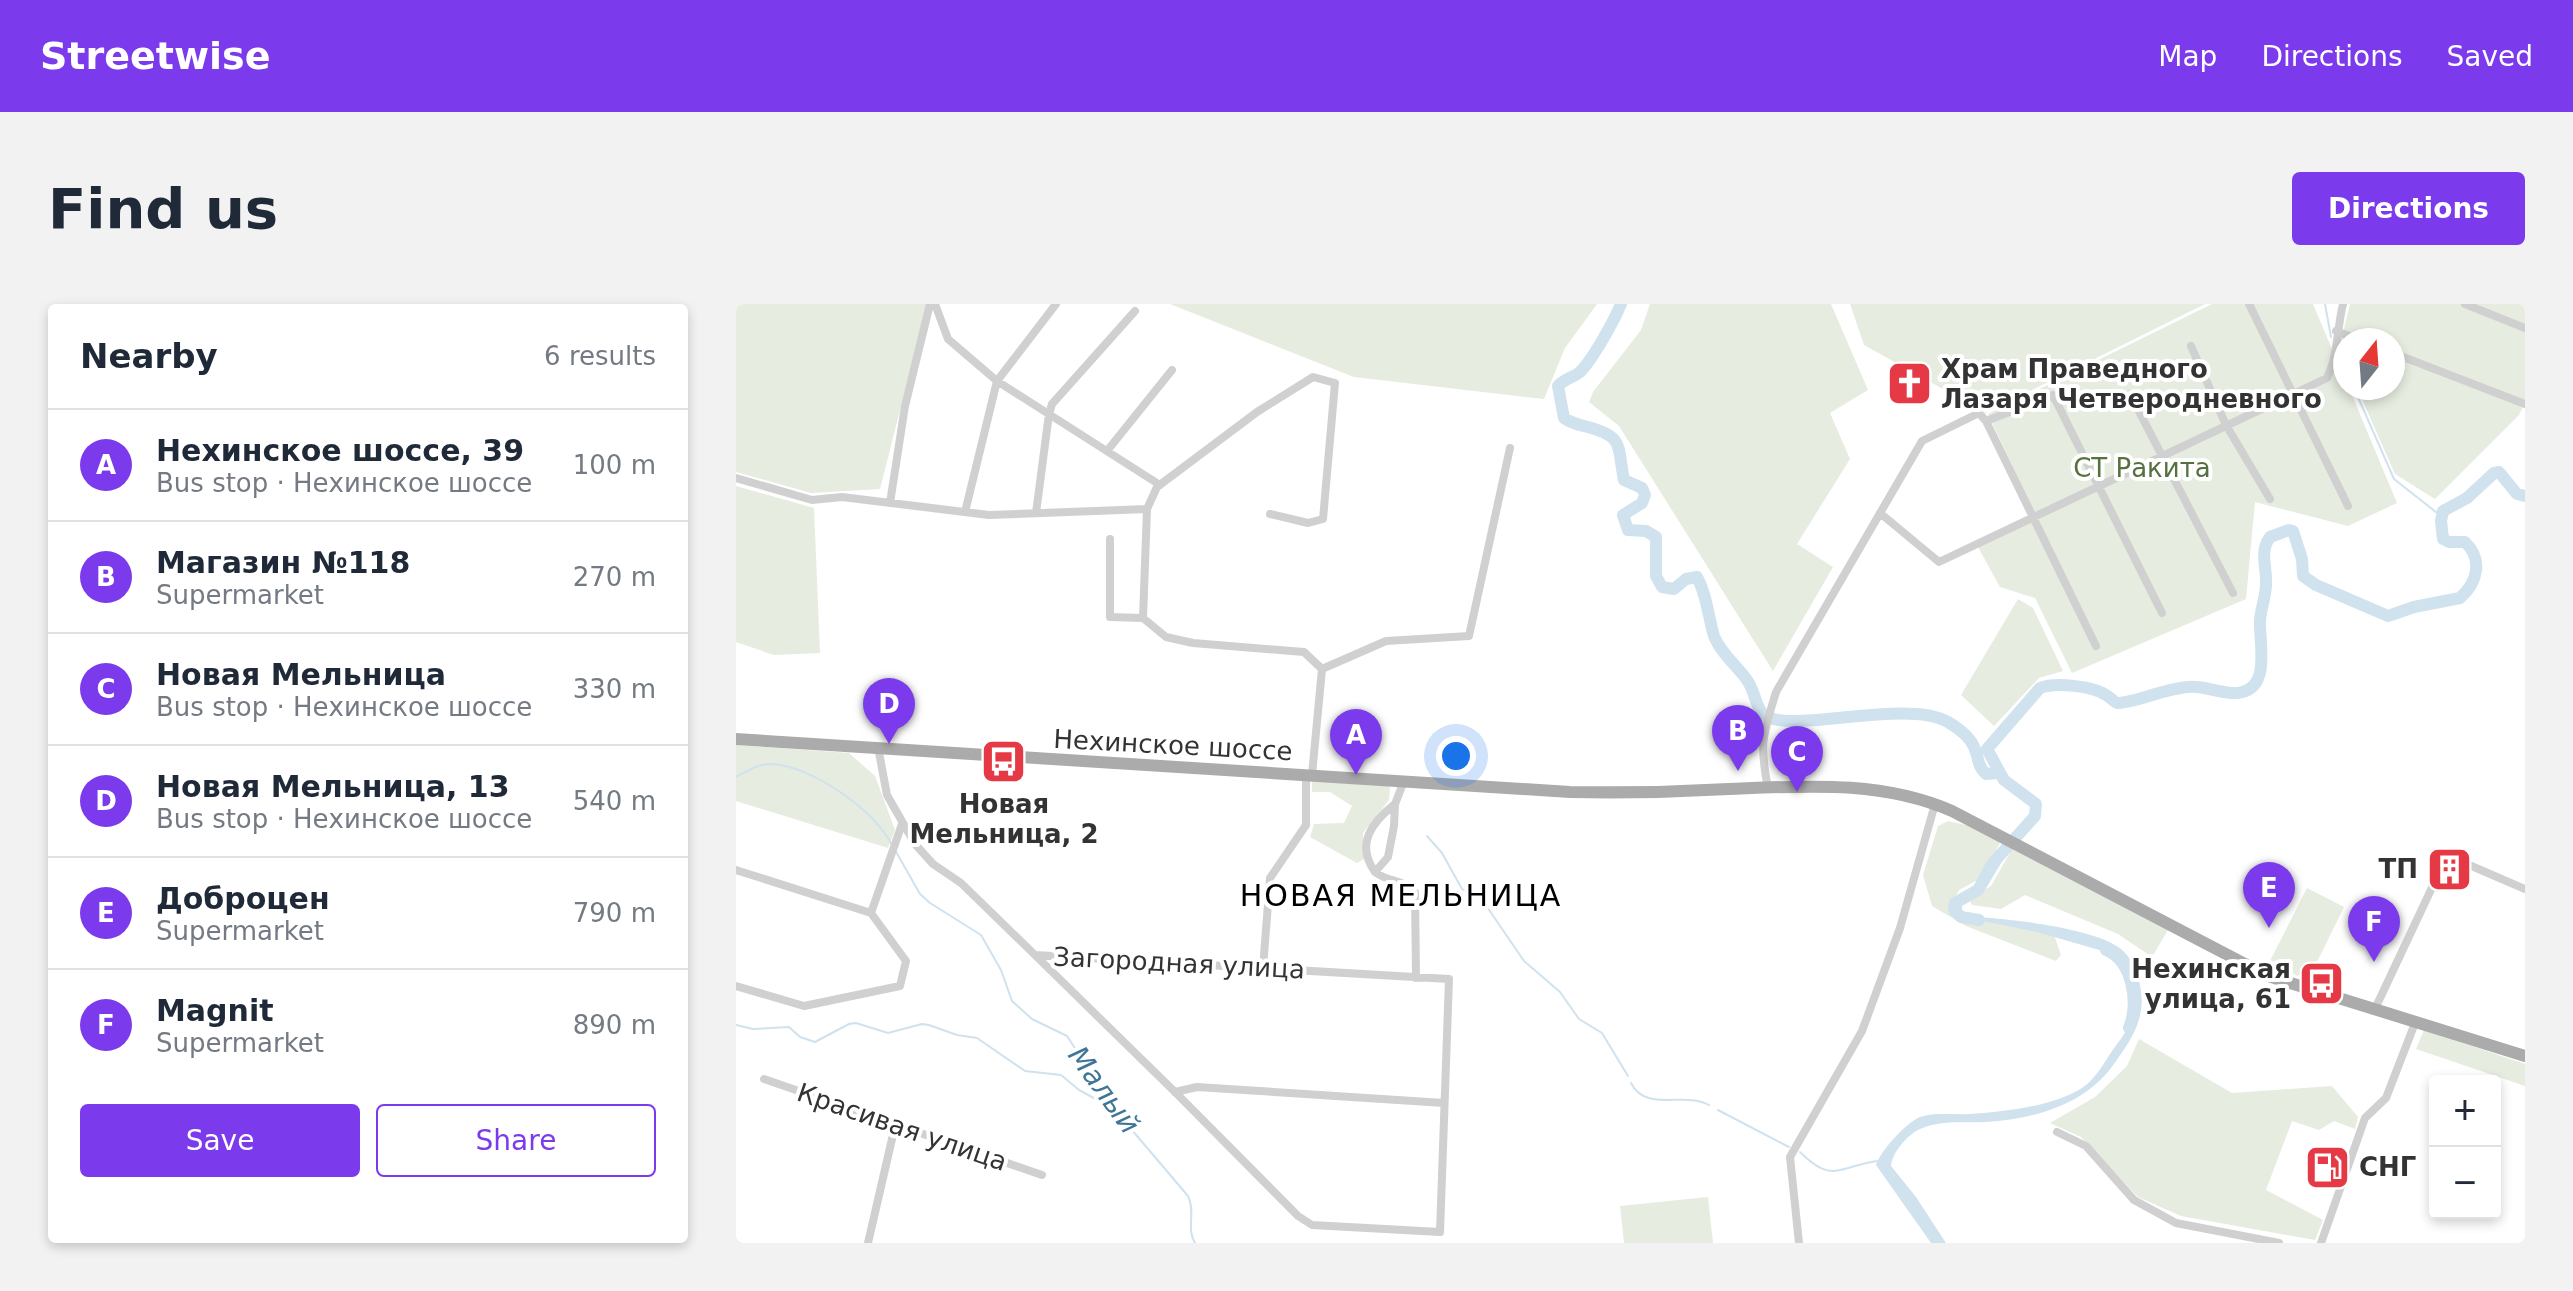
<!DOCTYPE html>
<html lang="en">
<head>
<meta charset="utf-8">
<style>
  body { margin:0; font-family:"DejaVu Sans",sans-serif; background:#f2f2f3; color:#1f2937 }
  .controls { position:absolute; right:24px; bottom:24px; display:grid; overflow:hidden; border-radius:8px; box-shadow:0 4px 12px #0003 }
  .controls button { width:72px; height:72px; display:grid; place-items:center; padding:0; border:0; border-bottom:2px solid #e0e1e3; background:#fff; color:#1f2937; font:40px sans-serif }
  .compass { position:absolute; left:1597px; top:24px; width:72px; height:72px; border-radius:50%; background:#fff; box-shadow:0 4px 12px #0003; rotate:17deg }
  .you { position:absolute; left:720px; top:452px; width:28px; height:28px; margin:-20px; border:6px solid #fff; border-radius:50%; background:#1a73e8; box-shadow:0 0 0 12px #1a73e833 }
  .badge { display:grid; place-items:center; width:52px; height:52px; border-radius:50%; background:#7c3aed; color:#fff; font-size:26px; font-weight:700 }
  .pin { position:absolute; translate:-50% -66px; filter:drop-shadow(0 2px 4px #0008) }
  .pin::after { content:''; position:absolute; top:42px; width:28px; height:24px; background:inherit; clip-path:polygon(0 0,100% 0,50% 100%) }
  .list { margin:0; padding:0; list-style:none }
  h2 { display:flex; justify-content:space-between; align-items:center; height:104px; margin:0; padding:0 32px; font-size:34px }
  h2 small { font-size:26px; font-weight:400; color:#747a83 }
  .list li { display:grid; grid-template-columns:52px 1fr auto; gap:24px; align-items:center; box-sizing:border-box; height:112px; padding:0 32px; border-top:2px solid #e0e1e3 }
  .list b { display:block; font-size:30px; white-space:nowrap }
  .list p { margin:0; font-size:26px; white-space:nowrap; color:#747a83 }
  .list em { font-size:26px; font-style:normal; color:#747a83 }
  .actions { display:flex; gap:16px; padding:24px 32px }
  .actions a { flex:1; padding:18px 0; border:2px solid #7c3aed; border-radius:8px; text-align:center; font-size:28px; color:#7c3aed }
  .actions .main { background:#7c3aed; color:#fff }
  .map { position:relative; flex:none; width:1789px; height:939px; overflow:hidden; border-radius:8px }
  header { display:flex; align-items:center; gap:48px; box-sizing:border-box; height:112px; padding:0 40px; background:#7c3aed; color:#fff }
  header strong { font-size:38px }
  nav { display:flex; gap:44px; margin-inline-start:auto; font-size:28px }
  .intro { display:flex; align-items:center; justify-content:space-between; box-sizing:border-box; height:192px; padding:0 48px }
  h1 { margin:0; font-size:56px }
  .button { padding:20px 36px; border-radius:8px; background:#7c3aed; color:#fff; font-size:28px; font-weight:700 }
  main { display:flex; gap:48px; padding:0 48px }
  aside { flex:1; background:#fff; border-radius:8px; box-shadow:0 4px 12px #0003 }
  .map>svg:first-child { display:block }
</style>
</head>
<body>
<header>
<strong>Streetwise</strong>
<nav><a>Map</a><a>Directions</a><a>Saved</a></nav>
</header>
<div class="intro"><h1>Find us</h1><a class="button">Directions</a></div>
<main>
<aside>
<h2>Nearby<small>6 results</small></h2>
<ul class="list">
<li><span class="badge">A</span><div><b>Нехинское шоссе, 39</b><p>Bus stop · Нехинское шоссе</p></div><em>100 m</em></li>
<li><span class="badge">B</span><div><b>Магазин №118</b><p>Supermarket</p></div><em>270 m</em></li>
<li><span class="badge">C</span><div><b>Новая Мельница</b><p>Bus stop · Нехинское шоссе</p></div><em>330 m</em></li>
<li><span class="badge">D</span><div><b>Новая Мельница, 13</b><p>Bus stop · Нехинское шоссе</p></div><em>540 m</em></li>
<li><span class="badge">E</span><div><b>Доброцен</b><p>Supermarket</p></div><em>790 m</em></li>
<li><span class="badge">F</span><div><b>Magnit</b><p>Supermarket</p></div><em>890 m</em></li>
</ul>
<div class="actions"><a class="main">Save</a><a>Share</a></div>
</aside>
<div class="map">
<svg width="1789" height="939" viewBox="0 0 1789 939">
  <rect width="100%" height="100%" fill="#fff"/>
  <path fill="#e6ecdf" d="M0 0H191L144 185 75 189 0 168Z
    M434 0H861L829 44 808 95 618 73Z
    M914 0H1095L1132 86 1094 109 1114 155 1061 240 1097 263 1037 367 883 122 853 98 857 88 905 26Z
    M1114 0H1469L1250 109 1128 41Z
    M1476 0H1577L1609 76V84H1613L1661 199 1612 222 1519 198 1510 295 1336 369 1299 294 1264 283 1242 243 1301 214 1252 110Z
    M1614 0H1789V98L1783 111 1699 195 1659 170 1621 84H1657V36H1609V57L1603 45Z
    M0 182 78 204 84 349 38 351 0 338Z
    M1282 295 1297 304 1327 367 1303 374 1258 422 1225 391Z
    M0 441 113 449 139 472 159 526 152 544 0 497Z
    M576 477 649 480 654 483 653 496 627 529 628 555 621 559 574 533 578 520 608 519 616 502 594 488H576Z
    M1212 517 1238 523 1265 537 1245 574 1223 586 1216 599 1230 613 1318 631 1325 651 1320 657 1230 622 1196 602 1187 571 1202 522Z
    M1276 545 1432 626 1416 653 1382 630 1289 591 1265 605 1236 601 1233 595 1255 582Z
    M1571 584 1608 603 1582 656 1562 672 1533 659Z
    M1688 726 1789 760V782L1680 745Z
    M1403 735 1496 789 1596 782 1622 813 1619 825 1598 817 1583 826 1556 817 1530 886 1587 916 1579 936 1445 912 1402 893 1345 833 1314 819 1359 793 1391 762Z
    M972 893 977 939H888L884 902Z"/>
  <path fill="#cfe2ee" d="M1265 545 1271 549 1249 586 1226 599V607C1239 614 1259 614 1274 616 1302 619 1364 628 1385 645 1401 658 1408 687 1405 706 1402 727 1390 743 1378 760 1349 801 1298 815 1250 818 1228 819 1204 816 1184 825 1171 831 1156 849 1155 862L1180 893 1210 939H1195L1140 861C1145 846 1170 819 1184 813 1199 808 1217 811 1233 810 1266 808 1323 802 1350 781 1361 772 1368 759 1376 747 1387 732 1399 718 1397 698 1396 681 1392 660 1377 650L1301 628 1227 613 1223 609 1222 597 1242 585Z"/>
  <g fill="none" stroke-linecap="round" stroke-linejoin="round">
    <path stroke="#cfe2ee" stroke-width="2" d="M1589 0 1595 33
      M1604 52 1609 64
      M1618 84 1658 175 1705 212
      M0 473C11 467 22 460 35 460 74 461 139 506 156 541
      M691 532 706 549 726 585 747 597 788 657 824 688 843 715 866 729 892 772
      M159 546 184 590 194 599 245 631 265 666 276 697 296 715 331 732 379 806 452 892C460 908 450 925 459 939
      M0 721 17 725 53 723 64 733 79 738 113 720 120 719 152 729 186 720 193 721 221 731 241 734 289 767 325 771 343 786 378 805
      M895 779C910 809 949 787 973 801
      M982 806 1053 843
      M1064 848C1096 880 1102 863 1141 857"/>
    <path stroke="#cfe2ee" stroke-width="12" d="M885 0C878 17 857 55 844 68 837 74 829 74 822 82L828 114C835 119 843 121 852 123 889 133 881 142 888 176L906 184 909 191 906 199 887 211 892 226 910 227 920 233V272L926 283 938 285 950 275 961 273C971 291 972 312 978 332 984 348 1001 362 1011 376 1018 385 1019 400 1026 409 1047 433 1169 393 1212 418 1222 424 1234 433 1238 443 1243 453 1241 463 1250 470L1263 469
      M1243 616 1225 613 1218 606 1219 599 1242 586 1256 560 1299 512 1300 500 1268 476 1251 445 1304 384C1319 378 1357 382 1370 391 1374 393 1377 397 1381 399 1401 398 1427 385 1452 383 1468 381 1484 390 1501 389 1536 386 1523 340 1524 316 1525 304 1530 292 1530 280 1531 262 1523 248 1534 233L1553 226 1557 227 1566 255 1567 272 1580 281 1652 312 1678 303 1724 294C1742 278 1747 255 1729 238H1713L1707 235 1705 217 1707 207 1731 194 1758 169 1763 168 1781 190 1789 192
      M1370 646C1397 657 1403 699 1393 724"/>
    <path stroke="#d0d0d0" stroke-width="8" d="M199 0 212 35 261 77 424 181
      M1513 0 1612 202
      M1729 0 1789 24
      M1600 27 1624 36
      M1455 42 1490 121 1534 195
      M1657 49 1789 100
      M1394 90 1497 289
      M1250 117 1317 91 1426 309
      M371 147 436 66
      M0 174 76 196 106 193 253 211 411 205
      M154 199 169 102 194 0
      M229 208 261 77 320 0
      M300 209 313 110 316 100 399 7
      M1144 209 1203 258 1591 74C1602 52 1601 24 1607 0
      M374 235V313L407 314 430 333 457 339 568 348 586 365 650 337 733 332 774 144
      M407 314 411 205 421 183 521 108 577 73 599 79 587 215 572 219 534 210
      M142 443 151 491 179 540 197 560 225 579 299 651 713 675 704 928 576 921 562 912 439 788 299 651
      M576 471 586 365
      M668 477 659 500 658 522 652 553 639 568C651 578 669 576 679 588L680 674
      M1032 484C1023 439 1027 431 1040 388L1186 137 1243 109 1250 117 1360 342
      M0 566 135 609
      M639 568C619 540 636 518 659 500
      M135 609 166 520
      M527 664 534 574 570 521V471
      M0 682 68 702 164 682 170 657 135 609
      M1638 707 1708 558 1717 554 1789 585
      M28 775 306 871
      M439 788 461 783 708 799
      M1321 828 1350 842 1398 896 1440 919 1543 939
      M132 939 159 822
      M1063 939 1054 853 1126 727 1164 624 1199 500
      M1585 939 1629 814 1650 794 1679 719"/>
    <path stroke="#ababab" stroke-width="12" d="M0 435 834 488C887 489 940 488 993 485 1069 482 1145 476 1216 507L1532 672 1789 752"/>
  </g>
  <defs>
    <symbol id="church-square" viewBox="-11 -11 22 22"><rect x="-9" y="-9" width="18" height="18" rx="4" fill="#e63946" stroke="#fff"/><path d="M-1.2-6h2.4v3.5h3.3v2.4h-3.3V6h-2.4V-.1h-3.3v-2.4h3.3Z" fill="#fff"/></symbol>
    <symbol id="bus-square" viewBox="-11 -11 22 22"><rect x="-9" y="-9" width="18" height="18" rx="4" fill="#e63946" stroke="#fff"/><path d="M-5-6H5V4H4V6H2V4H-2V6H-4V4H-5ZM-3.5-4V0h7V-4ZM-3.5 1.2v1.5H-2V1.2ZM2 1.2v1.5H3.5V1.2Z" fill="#fff"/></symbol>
    <symbol id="building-square" viewBox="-11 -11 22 22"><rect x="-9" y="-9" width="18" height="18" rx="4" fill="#e63946" stroke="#fff"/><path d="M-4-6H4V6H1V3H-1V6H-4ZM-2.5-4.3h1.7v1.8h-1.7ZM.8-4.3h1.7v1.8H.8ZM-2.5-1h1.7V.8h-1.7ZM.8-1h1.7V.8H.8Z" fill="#fff"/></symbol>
    <symbol id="fuel-square" viewBox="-11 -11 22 22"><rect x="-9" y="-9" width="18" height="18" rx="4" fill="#e63946" stroke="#fff"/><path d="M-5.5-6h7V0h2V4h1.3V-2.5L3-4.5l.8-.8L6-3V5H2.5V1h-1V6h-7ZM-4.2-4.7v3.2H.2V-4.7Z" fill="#fff"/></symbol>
  </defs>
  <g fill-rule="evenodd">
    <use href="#church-square" x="1148" y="54" width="51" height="51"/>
    <use href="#bus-square" x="242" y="432" width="51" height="51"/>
    <use href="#building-square" x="1688" y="540" width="51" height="51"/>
    <use href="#bus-square" x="1560" y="654" width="51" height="51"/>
    <use href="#fuel-square" x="1566" y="838" width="51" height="51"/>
  </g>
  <g text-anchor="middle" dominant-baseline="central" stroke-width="8" stroke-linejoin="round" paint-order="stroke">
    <g font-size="26" font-weight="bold" fill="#333" stroke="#fff" text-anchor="start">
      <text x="1205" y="65">Храм Праведного<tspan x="1205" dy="30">Лазаря Четверодневного</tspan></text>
      <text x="268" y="500" text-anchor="middle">Новая<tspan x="268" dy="30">Мельница, 2</tspan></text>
      <text x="1682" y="565" text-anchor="end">ТП</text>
      <text x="1555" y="665" text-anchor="end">Нехинская<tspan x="1555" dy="30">улица, 61</tspan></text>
      <text x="1623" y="863">СНГ</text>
    </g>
    <g font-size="26" fill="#56703f" stroke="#fff">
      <text x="1406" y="164">СТ Ракита</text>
    </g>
    <g font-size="26" fill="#333" stroke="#fff">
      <text transform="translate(437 441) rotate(3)">Нехинское шоссе</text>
      <text transform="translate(443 659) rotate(3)">Загородная улица</text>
      <text transform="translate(166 823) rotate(19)">Красивая улица</text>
    </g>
    <g font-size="28" font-style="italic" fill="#3f7597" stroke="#fff">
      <text transform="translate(368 786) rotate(54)">Малый</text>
    </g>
    <g font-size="30" letter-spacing="2" fill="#000" stroke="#fff">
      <text x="665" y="591">НОВАЯ МЕЛЬНИЦА</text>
    </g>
  </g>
</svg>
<div class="controls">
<button>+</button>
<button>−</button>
</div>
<svg class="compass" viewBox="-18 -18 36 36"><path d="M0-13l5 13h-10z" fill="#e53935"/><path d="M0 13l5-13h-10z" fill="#747a83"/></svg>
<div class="you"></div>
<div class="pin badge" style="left:620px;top:471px">A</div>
<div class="pin badge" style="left:1002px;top:467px">B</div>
<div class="pin badge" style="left:1061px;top:488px">C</div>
<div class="pin badge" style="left:153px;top:440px">D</div>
<div class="pin badge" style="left:1533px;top:624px">E</div>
<div class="pin badge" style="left:1638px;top:658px">F</div>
</div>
</main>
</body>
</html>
